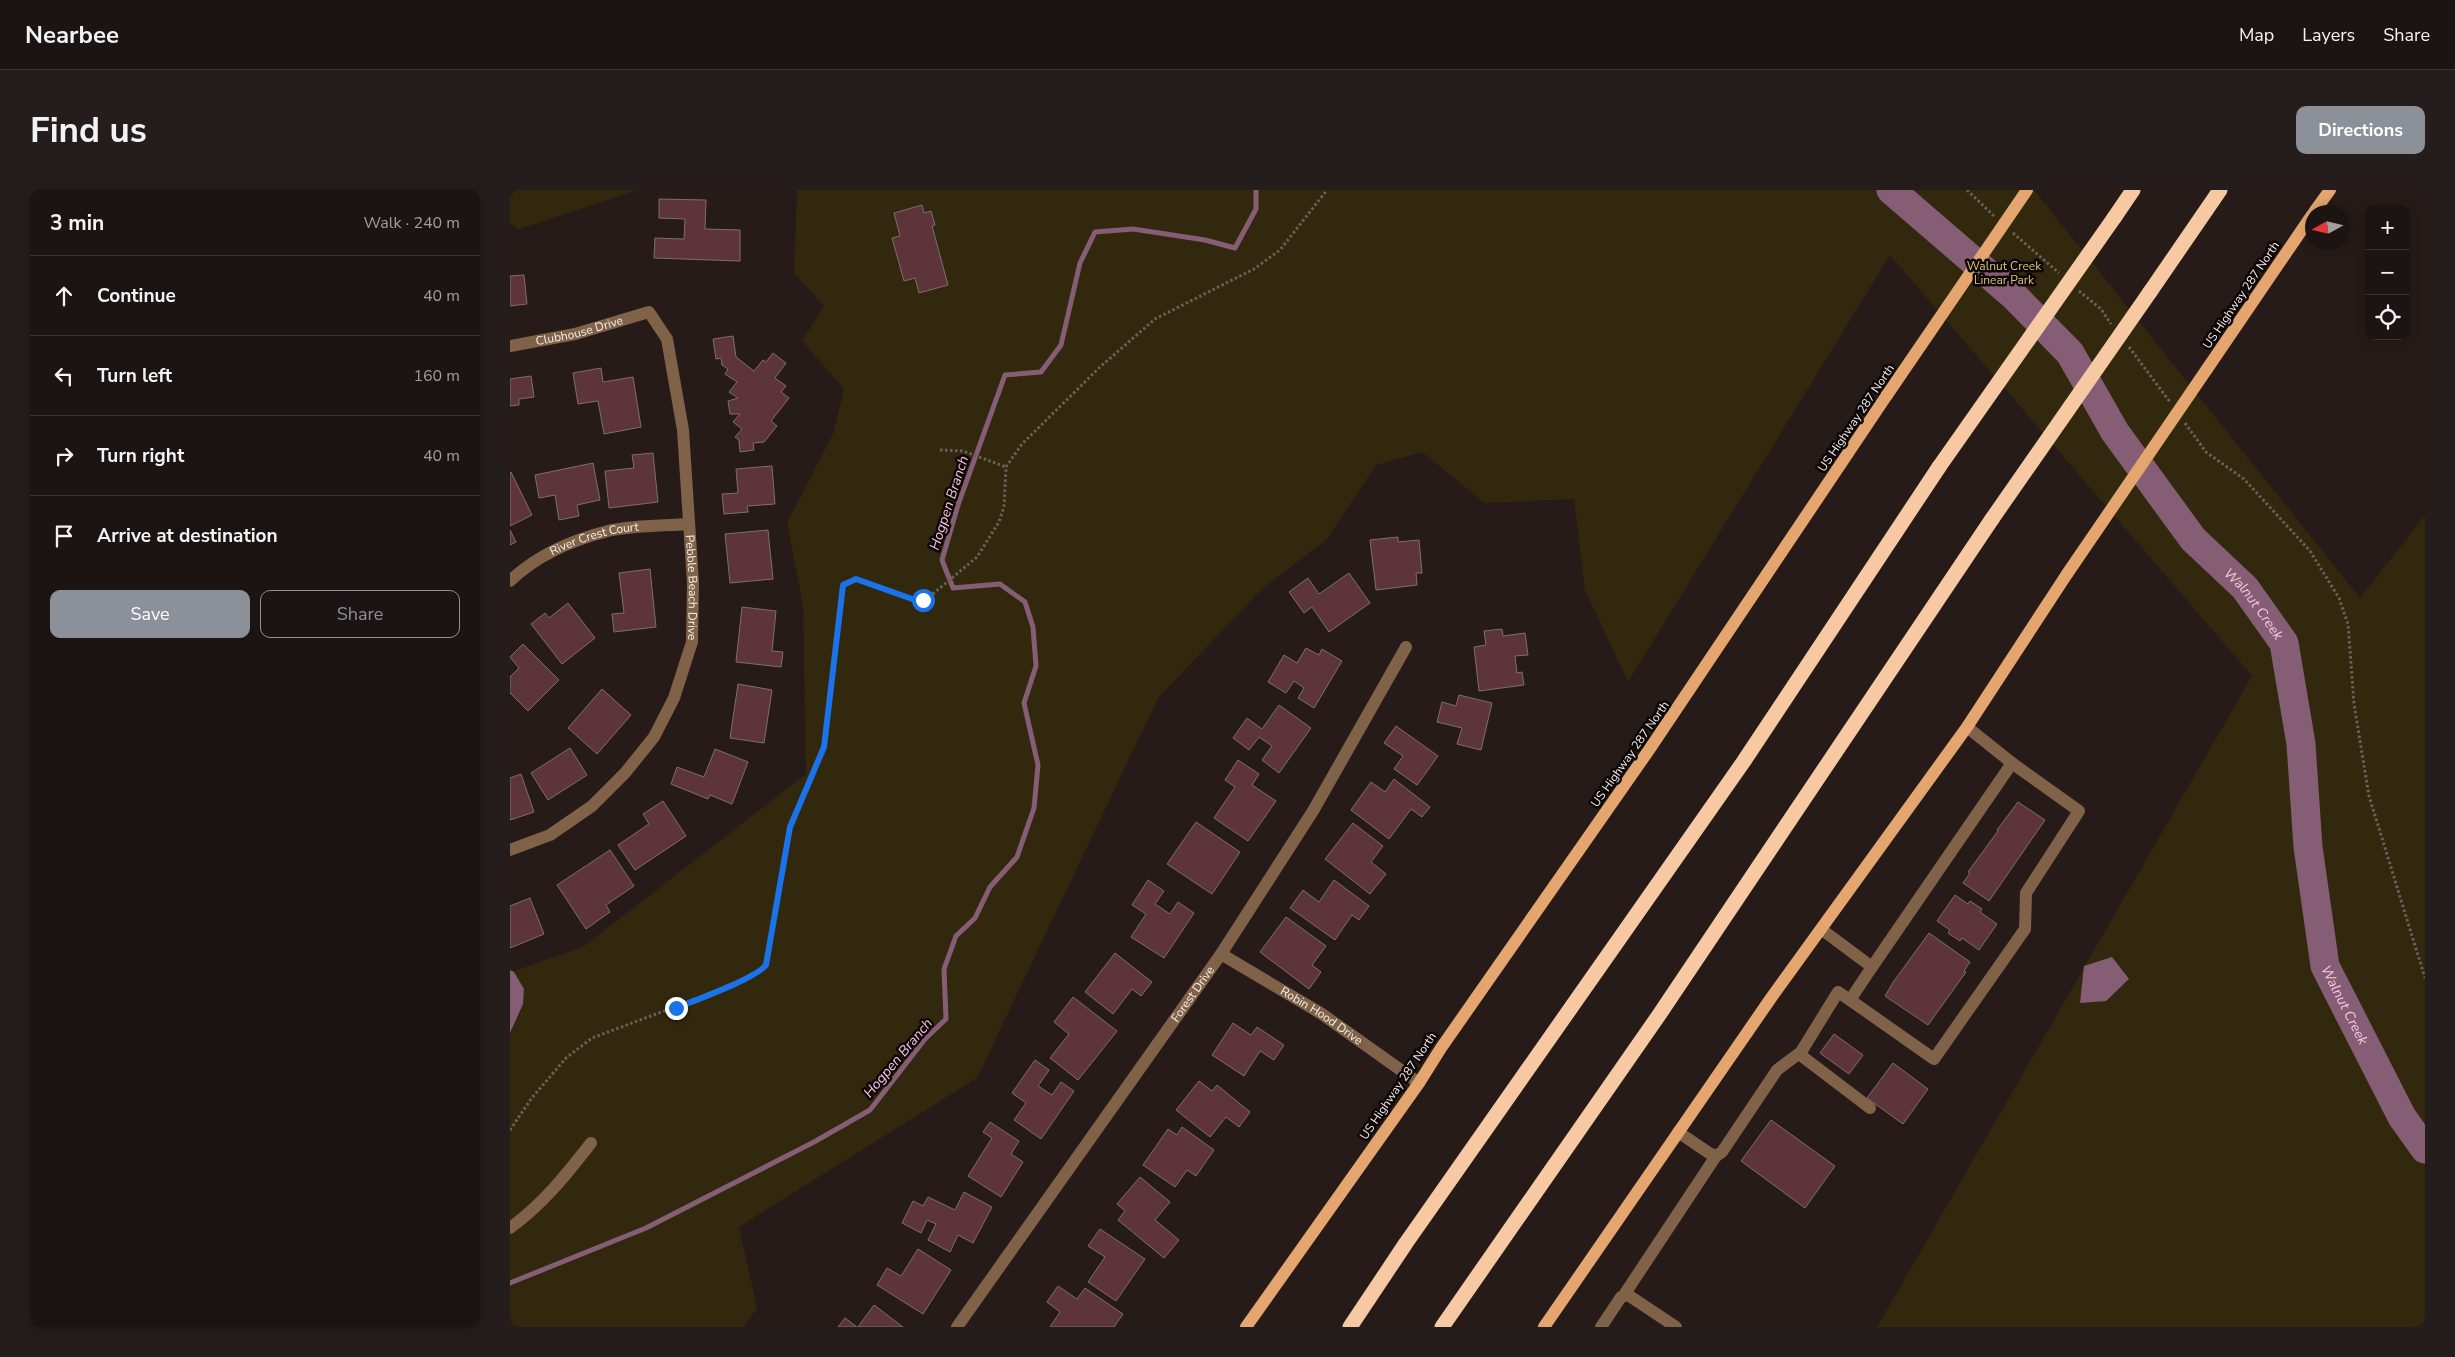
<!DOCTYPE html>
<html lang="en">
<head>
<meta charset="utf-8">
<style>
  body { margin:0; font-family:"Nunito Sans",sans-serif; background:#251d1b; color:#f1f3f6 }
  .controls { position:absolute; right:15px; top:15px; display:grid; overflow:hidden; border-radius:10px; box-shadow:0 2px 12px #0003 }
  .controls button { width:45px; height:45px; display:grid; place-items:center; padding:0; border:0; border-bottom:1px solid #3a3332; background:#1c1412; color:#f1f3f6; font:25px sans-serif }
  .compass { position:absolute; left:1795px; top:15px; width:45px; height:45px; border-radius:50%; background:#1c1412; box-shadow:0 2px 12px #0003; rotate:262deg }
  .stop { position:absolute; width:15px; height:15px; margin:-11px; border:4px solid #1a73e8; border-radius:50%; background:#fff }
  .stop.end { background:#1a73e8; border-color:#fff; box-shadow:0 1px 5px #0008 }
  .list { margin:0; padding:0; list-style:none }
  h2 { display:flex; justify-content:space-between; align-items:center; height:65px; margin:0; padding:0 20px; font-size:21px }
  h2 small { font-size:16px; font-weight:400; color:#a09e9f }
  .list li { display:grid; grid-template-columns:32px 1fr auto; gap:15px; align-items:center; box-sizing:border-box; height:80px; padding:0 20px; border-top:1px solid #3a3332 }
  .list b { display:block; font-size:19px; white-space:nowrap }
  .list em { font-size:16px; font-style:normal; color:#a09e9f }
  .actions { display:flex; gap:10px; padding:15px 20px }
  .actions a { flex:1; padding:11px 0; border:1px solid #8c9099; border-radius:10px; text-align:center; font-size:18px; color:#8c9099 }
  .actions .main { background:#8c9099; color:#fff }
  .icon { flex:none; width:28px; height:28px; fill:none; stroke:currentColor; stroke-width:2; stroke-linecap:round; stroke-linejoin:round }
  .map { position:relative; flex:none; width:1915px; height:1137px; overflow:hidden; border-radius:10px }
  header { display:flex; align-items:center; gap:30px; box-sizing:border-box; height:70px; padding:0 25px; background:#1c1412; border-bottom:1px solid #3a3332 }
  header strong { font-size:24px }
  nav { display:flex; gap:28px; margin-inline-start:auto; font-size:18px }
  .intro { display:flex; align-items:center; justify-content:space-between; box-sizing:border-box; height:120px; padding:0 30px }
  h1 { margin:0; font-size:35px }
  .button { padding:12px 22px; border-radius:10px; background:#8c9099; color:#fff; font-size:18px; font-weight:700 }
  main { display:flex; gap:30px; padding:0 30px }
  aside { flex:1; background:#1c1412; border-radius:10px; box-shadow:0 2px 12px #0003 }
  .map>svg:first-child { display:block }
</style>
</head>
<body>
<header>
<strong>Nearbee</strong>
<nav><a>Map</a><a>Layers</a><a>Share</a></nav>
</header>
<div class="intro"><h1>Find us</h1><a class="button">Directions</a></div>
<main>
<aside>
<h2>3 min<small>Walk · 240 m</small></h2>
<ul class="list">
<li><svg class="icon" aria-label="ahead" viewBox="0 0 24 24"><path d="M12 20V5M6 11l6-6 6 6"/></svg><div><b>Continue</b></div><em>40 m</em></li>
<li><svg class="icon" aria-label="left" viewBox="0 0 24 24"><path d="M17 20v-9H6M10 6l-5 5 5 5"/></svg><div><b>Turn left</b></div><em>160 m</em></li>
<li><svg class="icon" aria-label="right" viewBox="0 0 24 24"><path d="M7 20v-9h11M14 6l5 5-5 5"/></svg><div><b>Turn right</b></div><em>40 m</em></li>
<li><svg class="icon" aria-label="arrive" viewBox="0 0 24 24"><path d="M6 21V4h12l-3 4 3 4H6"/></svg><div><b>Arrive at destination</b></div></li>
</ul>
<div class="actions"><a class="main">Save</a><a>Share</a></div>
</aside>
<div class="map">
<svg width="1915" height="1137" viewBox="0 0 1915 1137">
  <rect width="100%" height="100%" fill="#261b18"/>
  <path fill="#32280e" d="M0 0H127L9 39 0 33Z
    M287 0H1524L1850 408 1915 325V1137H1367L1742 486 1380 65 1118 492 1075 400 1064 309 975 313 912 262 866 275 817 349 752 399 648 508 467 888 229 1037 247 1118 234 1137H0V780L4 781 73 757 296 584 293 416 277 333 323 244 334 199 292 151 314 116 284 83Z"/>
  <path fill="#855d74" d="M1602 767 1619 789 1596 811 1570 813 1574 776Z
    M0 780 4 782 14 799 13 814 0 843Z"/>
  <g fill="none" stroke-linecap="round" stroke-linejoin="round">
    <path stroke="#855d74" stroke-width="5" d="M0 1093 136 1038 304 952 360 920 415 849 436 829 434 779 446 746 465 728 480 697 507 667 524 618 528 575 514 513 526 476 523 437 515 412 490 394 443 398 432 370 448 315 495 185 531 182 551 155 570 73 585 42 623 39 695 50 725 58 746 19V0"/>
    <path stroke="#855d74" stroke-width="29" id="s1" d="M1381 0 1504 106 1560 163 1605 242 1683 349 1735 398 1774 453 1791 554 1798 657 1815 776 1892 927 1915 959"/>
  </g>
  <path fill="#5e343b" stroke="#7d6e6f" d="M149 9 196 10 195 39 230 40V71L144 68 145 48 174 49 175 29 149 28Z
    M412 15 414 23 421 21 425 35 422 36 438 95 409 103 405 88 394 91 382 48 390 46 384 23Z
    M14 85 17 114 0 116V86Z
    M223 146 226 167 244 181 253 170 256 172 263 163 276 173 265 188 276 196 271 202 279 208 261 231 267 236 254 252 243 253 244 260 230 262 229 250 225 247 232 239 223 232 230 224H220L218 211 228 208 219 202 227 192 215 184 218 179 212 175 211 168 206 169 203 149Z
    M91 178 93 192 123 187 131 237 94 244 88 211 68 214 63 183Z
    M21 186 24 207 9 209V215L0 216V189Z
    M143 263 148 312 99 318 95 281 124 278 122 265Z
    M83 273 90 310 67 315 69 326 49 330 45 305 29 308 25 285Z
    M262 276 265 314 237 316 238 322 214 324 212 304 228 303 226 279Z
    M1 282 22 325 0 336V283Z
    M0 340 6 352 0 355Z
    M258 340 263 389 220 393 215 344Z
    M888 347V352L909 350 912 383H906L907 395 866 400 860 350Z
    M140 379 146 437 104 442 102 424 114 423 109 383Z
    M839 383 860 413 819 442 802 417 794 423 779 402 798 388 809 404Z
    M58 413 85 448 52 474 21 434 35 423 39 428Z
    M232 417 266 421 262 461 273 462 271 477 226 472Z
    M992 439 993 446 1015 443 1018 465 1005 466 1007 483 1012 482 1014 495 969 501 964 457 976 455 974 441Z
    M13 454 49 490 18 521 0 503V487L9 478 0 467Z
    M796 458 809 465 812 459 832 471 804 518 788 508 794 498 784 491 776 503 758 492 774 465 787 473Z
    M228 494 262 500 254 553 220 548Z
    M92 499 121 525 87 564 58 538Z
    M949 505 982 513 971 560 947 554 952 538 927 532 932 512 946 516Z
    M769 515 801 538 769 583 752 570 762 556 749 547 739 560 723 548 737 528 752 539Z
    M886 536 928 566 907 595 884 579 893 566 874 553Z
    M60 558 77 585 38 610 21 583Z
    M205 559 238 572 222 614 200 605 198 609 161 594 167 577 194 587Z
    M728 570 749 584 742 595 766 611 738 651 704 628 725 597 715 590Z
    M11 584 24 622 0 630V588Z
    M884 589 920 617 912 627 901 619 879 649 841 620 861 592 875 602Z
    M153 611 176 646 125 680 108 655 139 634 133 624Z
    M1508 612 1535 630 1479 711 1453 693 1460 683 1458 682 1488 641 1487 640Z
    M686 632 730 662 702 704 657 674Z
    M843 633 873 656 861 672 876 684 860 704 815 669Z
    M100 660 124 696 96 715 100 722 76 739 47 695Z
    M638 690 654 701 645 714 660 724 668 712 684 723 654 768 621 747 636 724 622 715Z
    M824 690 859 716 849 730 842 725 825 750 780 718 793 700 809 712Z
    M1445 705 1458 714 1460 711 1472 719 1470 722 1487 734 1469 760 1452 748 1450 751 1438 743 1440 740 1427 731Z
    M20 708 34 744 0 758V716Z
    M776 727 816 756 802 775 811 782 799 799 750 762Z
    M1419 743 1460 772 1454 781 1456 782 1418 835 1375 806 1384 791Z
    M605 763 642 792 631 806 622 799 603 824 575 802Z
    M563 807 607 841 568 890 540 868 559 844 544 832Z
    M723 833 741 845 747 837 774 855 764 870 750 861 734 886 702 865Z
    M1324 844 1353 865 1339 884 1310 863Z
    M525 870 539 880 528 896 542 905 551 892 564 901 531 949 504 930 516 913 502 903Z
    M1383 873 1418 899 1393 934 1357 908Z
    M689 891 702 901 707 895 740 922 729 937 716 927 700 947 666 920Z
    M1261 930 1325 976 1295 1018 1231 971Z
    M480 932 509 951 501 964 513 972 491 1007 458 986 482 948 473 942Z
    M672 937 704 960 686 986 677 980 665 997 633 975 658 939 667 945Z
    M630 987 660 1012 645 1030 669 1050 654 1068 608 1030 615 1021 607 1014Z
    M454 1002 482 1017 463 1053 448 1045 440 1062 418 1050 426 1034 417 1030 411 1043 392 1033 403 1011 413 1016 418 1007 445 1020Z
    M590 1039 635 1069 606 1111 578 1092 595 1067 578 1056Z
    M408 1059 441 1080 413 1124 367 1095 377 1078 391 1086Z
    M548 1096 567 1109 575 1098 613 1124 604 1137H540L550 1122 537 1112Z
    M364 1115 393 1137H348Z
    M335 1128 347 1137H328Z"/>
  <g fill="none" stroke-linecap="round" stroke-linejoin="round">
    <path stroke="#6a605d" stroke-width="3" stroke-dasharray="2.5 2.5" stroke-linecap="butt" d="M1457 0 1484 26
      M1503 43 1549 83
      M1569 101 1591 119 1601 134
      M1619 157 1660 212
      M1675 233 1696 262 1734 289 1800 361 1829 408 1838 434 1844 514 1859 606 1915 788
      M430 260 453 261 496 277
      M0 940 21 909 56 868 82 848 234 791 251 781 255 775 280 637 314 557 333 395 346 389 405 410 418 408 467 367 489 332 494 317 496 277 512 254 590 177 645 129 744 79 770 60 817 0"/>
    <g stroke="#806248" stroke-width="12">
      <path id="s2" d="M0 156 65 144 139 122 157 149 173 240 183 393 182 452 164 508 144 547 115 583 82 616 40 645 0 660"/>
      <path id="s3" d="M0 391C27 365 62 350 98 341 123 335 153 336 179 334"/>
      <path d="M1311 739 1362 777 1340 810 1424 869 1515 739 1516 703 1569 621 1502 573"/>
      <path id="s4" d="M711 764 812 824 909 893"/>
      <path d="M1362 777 1502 573 1457 537"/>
      <path d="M1340 810 1328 802 1291 862 1293 867 1360 918"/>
      <path d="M1168 942 1199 963 1206 966 1212 962 1267 880 1291 862"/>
      <path d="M0 1038C33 1014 56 985 81 953"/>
      <path d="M1114 1105 1206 966"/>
      <path id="s5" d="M447 1137 711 764 803 621 896 457"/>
      <path d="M1091 1137 1111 1107 1118 1105 1166 1137"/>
    </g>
    <path stroke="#e4a66e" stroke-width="12" d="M1804 22 1820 0
      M1697 179 1802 25
      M736 1137 909 893 931 858 1139 560 1377 205
      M1034 1137 1261 808 1457 537 1557 384"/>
    <path stroke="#f6c9a2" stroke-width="15" d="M1604 28 1623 0
      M1640 102 1710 0
      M840 1137 896 1053 1234 571 1429 277
      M932 1137 1149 825 1482 329"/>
    <path stroke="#e4a66e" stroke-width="12" d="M1377 205 1517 0
      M1557 384 1697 179"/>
    <path stroke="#f6c9a2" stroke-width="15" d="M1429 277 1604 28
      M1482 329 1640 102"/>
  </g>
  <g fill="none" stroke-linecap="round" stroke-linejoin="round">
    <path stroke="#1a73e8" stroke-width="6" d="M166 818C185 810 245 789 256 775L280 637 314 557 333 395 346 389 405 410H413"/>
  </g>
  <g text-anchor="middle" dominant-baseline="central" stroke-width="5" stroke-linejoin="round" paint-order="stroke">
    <g font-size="12" fill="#dbc17e" stroke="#0c0706">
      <text x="1494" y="76">Walnut Creek<tspan x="1494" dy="14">Linear Park</tspan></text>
    </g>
    <g font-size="12" fill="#f6eeeb" stroke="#0c0706">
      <text transform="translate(1731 105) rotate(-56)">US Highway 287 North</text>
      <text stroke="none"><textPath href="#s2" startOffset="71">Clubhouse Drive</textPath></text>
      <text transform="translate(1346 228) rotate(-56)">US Highway 287 North</text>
      <text stroke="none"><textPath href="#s3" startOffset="96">River Crest Court</textPath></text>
      <text stroke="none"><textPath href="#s2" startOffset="426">Pebble Beach Drive</textPath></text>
      <text transform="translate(1120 564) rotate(-55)">US Highway 287 North</text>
      <text stroke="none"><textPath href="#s5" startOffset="408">Forest Drive</textPath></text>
      <text stroke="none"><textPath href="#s4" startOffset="118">Robin Hood Drive</textPath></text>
      <text transform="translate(888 896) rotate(-56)">US Highway 287 North</text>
    </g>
    <g font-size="14" font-style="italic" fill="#fbc5e3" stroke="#0c0706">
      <text transform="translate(439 313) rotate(-72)">Hogpen Branch</text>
      <text stroke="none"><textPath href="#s1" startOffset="555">Walnut Creek</textPath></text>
      <text stroke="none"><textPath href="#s1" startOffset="974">Walnut Creek</textPath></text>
      <text transform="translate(388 868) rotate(-50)">Hogpen Branch</text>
    </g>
  </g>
</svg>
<div class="controls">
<button>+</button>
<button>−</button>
<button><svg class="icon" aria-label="locate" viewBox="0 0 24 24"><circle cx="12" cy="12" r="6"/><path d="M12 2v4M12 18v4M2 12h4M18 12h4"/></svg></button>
</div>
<svg class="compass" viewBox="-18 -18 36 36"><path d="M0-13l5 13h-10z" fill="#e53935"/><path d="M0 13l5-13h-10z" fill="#a09e9f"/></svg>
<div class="stop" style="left:413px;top:410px"></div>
<div class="stop end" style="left:166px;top:818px"></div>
</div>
</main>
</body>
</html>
